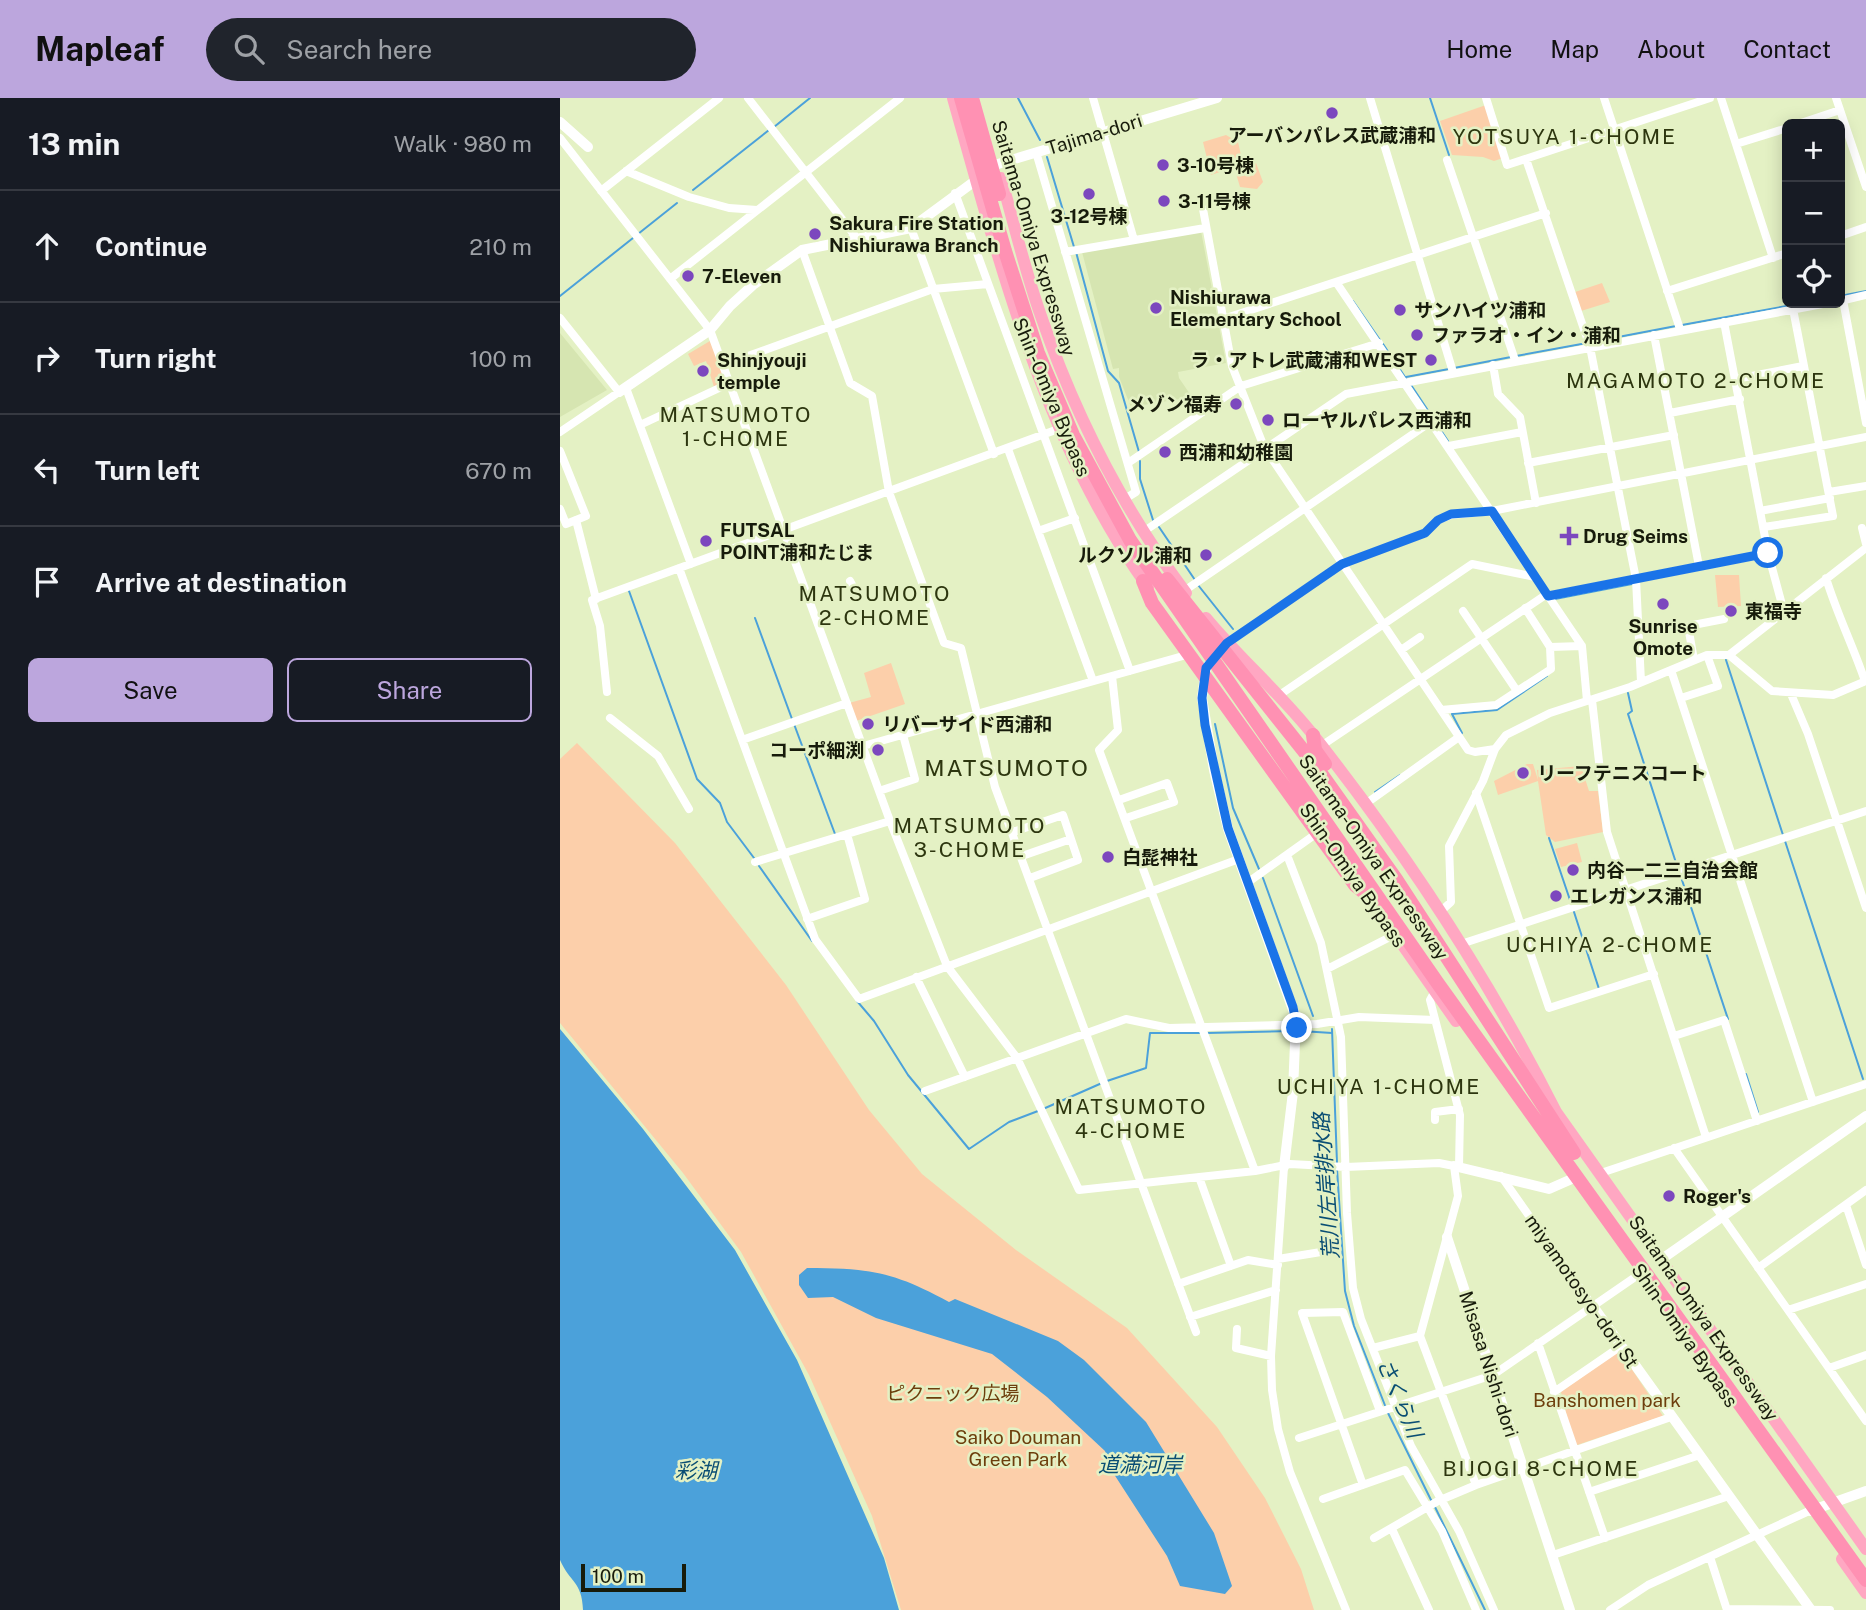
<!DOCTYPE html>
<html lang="en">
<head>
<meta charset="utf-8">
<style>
  body { margin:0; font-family:"Public Sans","Noto Sans JP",sans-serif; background:#20242c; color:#f1f3f6 }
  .controls { position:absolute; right:21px; top:21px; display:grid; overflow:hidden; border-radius:10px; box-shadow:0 4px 18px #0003 }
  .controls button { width:63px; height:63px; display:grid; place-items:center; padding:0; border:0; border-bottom:2px solid #363941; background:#171b24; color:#f1f3f6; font:35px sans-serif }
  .scale { position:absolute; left:21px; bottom:18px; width:105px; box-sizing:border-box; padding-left:7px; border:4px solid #171b0b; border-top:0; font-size:19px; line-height:24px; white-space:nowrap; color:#171b0b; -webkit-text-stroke:5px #e4f1c4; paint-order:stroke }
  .stop { position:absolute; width:21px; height:21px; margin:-16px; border:5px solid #1a73e8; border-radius:50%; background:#fff }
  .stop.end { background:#1a73e8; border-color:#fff; box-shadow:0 2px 7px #0008 }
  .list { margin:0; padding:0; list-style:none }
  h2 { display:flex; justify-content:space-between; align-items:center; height:91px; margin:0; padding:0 28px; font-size:30px }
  h2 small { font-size:23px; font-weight:400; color:#9ea1a6 }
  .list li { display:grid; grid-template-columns:46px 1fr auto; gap:21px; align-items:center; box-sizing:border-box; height:112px; padding:0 28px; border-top:2px solid #363941 }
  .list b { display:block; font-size:26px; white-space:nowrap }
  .list em { font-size:23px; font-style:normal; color:#9ea1a6 }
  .actions { display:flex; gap:14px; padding:21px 28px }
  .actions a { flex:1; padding:16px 0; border:2px solid #bca6dd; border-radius:10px; text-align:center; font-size:24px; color:#bca6dd }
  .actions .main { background:#bca6dd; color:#111 }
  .icon { flex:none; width:38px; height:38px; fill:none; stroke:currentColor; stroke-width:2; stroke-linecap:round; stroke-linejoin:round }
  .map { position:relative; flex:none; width:1306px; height:1512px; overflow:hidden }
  header { display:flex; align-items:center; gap:42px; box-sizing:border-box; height:98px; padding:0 35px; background:#bca6dd; color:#111 }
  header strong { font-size:33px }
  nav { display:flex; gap:38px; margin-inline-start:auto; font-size:24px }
  .search { width:490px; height:63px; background:#20242c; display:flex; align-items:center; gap:18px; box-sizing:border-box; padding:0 24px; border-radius:38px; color:#9ea1a6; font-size:26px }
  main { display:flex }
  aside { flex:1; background:#171b24 }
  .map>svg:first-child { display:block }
</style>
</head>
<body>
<header>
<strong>Mapleaf</strong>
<div class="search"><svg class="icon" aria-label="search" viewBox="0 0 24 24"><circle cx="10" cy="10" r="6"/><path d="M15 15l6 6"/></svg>Search here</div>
<nav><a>Home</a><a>Map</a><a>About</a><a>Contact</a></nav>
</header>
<main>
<aside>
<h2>13 min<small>Walk · 980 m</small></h2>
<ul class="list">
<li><svg class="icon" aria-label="ahead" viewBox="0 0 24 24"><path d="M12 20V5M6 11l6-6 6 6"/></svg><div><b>Continue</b></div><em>210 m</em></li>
<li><svg class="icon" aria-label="right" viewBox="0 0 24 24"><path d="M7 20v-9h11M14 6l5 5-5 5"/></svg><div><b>Turn right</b></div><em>100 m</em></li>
<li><svg class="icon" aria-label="left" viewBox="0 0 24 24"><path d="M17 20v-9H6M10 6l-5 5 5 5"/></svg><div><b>Turn left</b></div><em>670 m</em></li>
<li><svg class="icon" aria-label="arrive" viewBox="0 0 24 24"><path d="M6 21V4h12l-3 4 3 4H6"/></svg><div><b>Arrive at destination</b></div></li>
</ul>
<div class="actions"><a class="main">Save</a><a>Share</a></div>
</aside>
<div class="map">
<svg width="1306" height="1512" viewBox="0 0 1306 1512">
  <rect width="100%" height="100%" fill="#e4f1c4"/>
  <path fill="#d6e5b1" d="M641 133 666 265 618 274 619 280 632 299 571 309 559 279V270L553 271 522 154Z
    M0 235 47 292 0 319Z"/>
  <path fill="#fccfaa" d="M926 7 943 60 934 63 923 59 892 57 880 23Z
    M666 37 678 44 683 66 651 77 643 44Z
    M696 65 703 84 697 91 680 89 675 72Z
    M1042 185 1050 204 1021 213 1015 194Z
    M150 243 165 280V284L154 289 146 263 134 268 128 256Z
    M1155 477H1179L1181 508 1158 509Z
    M331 565 345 606 296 623 289 605 311 599 304 575Z
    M17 645 115 745 226 887 309 1012 362 1076 456 1152 567 1230 657 1329 705 1400 741 1471 754 1512H341L312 1418 249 1277 181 1154 123 1075 0 925V661Z
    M967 666H973L978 682 977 672 1021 668 1029 693H1038L1043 734 995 744 986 737 978 683 938 697 934 683Z
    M1017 745 1022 764 1001 769 995 751Z
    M1059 1252 1103 1318 1014 1348 1001 1294Z"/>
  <path fill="#4ba1da" d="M0 931 83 1031 175 1152 237 1262 324 1460 339 1512H23C22 1483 10 1485 0 1462Z
    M247 1170C310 1170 334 1174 389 1204L395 1201 498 1243 524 1262 586 1324 654 1435 672 1488 665 1496 620 1488 607 1458 550 1370 545 1353 487 1299 432 1256 316 1220 273 1199 248 1200 239 1187V1177Z"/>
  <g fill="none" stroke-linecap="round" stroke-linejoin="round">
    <path stroke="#4ba1da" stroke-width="2" d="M458 0 480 42
      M870 0 889 57
      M214 29 250 0
      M487 59 514 149
      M133 92 209 32
      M78 136 117 105
      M516 154 548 273 559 285 579 354
      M0 198 73 140
      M1280 198 1306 193
      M793 203 820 242
      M1122 227 1243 205
      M1032 244 1116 228
      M823 246 847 282
      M956 258 1027 245
      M894 270 951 259
      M846 279 889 271
      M851 287 873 320
      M876 325 888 343
      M580 363V381L593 422
      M599 429 635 482
      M638 487 673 531
      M69 493 137 681 160 705 167 724 194 760
      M995 501 1072 486
      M195 520 232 621
      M1166 562 1223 737
      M1068 595 1072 613 1068 616 1118 771
      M234 626 275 736
      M655 626 673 710 699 771
      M900 637 902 635 892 616 937 612 987 578
      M815 694 840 677
      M989 740 1011 805
      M1225 743 1303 981
      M199 768 252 843
      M1120 776 1168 921
      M703 780 753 918
      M1014 814 1039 891
      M297 903 314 923 348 977 409 1051 449 1024 478 1013
      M772 931 777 1065
      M741 933 772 935
      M647 935 732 933
      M1186 976 1198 1014
      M547 983 586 970 590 935H641
      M483 1011 542 985
      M777 1071 785 1193 794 1228 826 1310
      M828 1315 872 1404
      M875 1409 925 1512"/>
    <path stroke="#fff" stroke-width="8" d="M188 0 299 143
      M533 0 574 142
      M810 0 893 274
      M926 0 947 67 1150 0
      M1044 0 1120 231
      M1161 0 1213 160
      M1276 0 1306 89
      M1238 26 1280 12
      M0 40 150 232 330 723 387 868 457 960 519 1092 695 1073 730 1066 786 1069 879 1065 894 1068 898 1098 860 1238 916 1387
      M1176 46 1227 30
      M476 54 576 394 563 402
      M966 61 1030 249 1076 481 1081 584
      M887 62 955 262
      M66 73 129 99 169 110 197 112
      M41 93 159 0
      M395 95 570 573
      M643 111 672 268 704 349 908 652 915 654 935 651
      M351 130 434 356
      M1280 138 1306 129
      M242 152 290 285 312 298 329 394 384 545 401 550 435 689 636 1234
      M505 154 645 130
      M110 181 340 0
      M776 184 1022 548 1027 603
      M1107 193 1227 155
      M1283 202 1306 325
      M1280 203 1306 197
      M0 220 59 294 0 334
      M663 221 986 115
      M1164 224 1208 455 1224 514
      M1094 237 1139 468
      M163 267 373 191 428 186
      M933 267 938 296 960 319 976 405
      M1176 281 1243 268
      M66 290 131 466
      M1110 315 1180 301
      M80 327 170 285
      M889 348 962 334
      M448 351 533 583
      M0 353 26 418 6 426 0 411
      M568 365 681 288 819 245
      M968 365 1114 337
      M1269 394 1306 388
      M1200 413 1270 400
      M16 422 36 501
      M1204 429 1273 418 1233 211
      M1302 430 1306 446
      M478 433 515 420
      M583 434 786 296 1268 205
      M119 470 255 841 299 901 679 761
      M1266 480C1277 516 1293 548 1305 583
      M290 483 296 494
      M624 493 872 323
      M988 498 1208 455
      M903 513 957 593
      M667 545 782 466 865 435 878 422 891 417 932 413 1306 339
      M990 549 1022 548
      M841 552 860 539
      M1169 557 1306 450
      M1134 562 1128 528 1164 521
      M1111 572 1253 1004
      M552 578 558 632 539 652 695 1073
      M47 594 40 528 32 502 501 330
      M1231 596 1248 636 1306 810
      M718 598 912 466 975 479
      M1121 600 1158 588 1147 557
      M1032 602 1047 734 1146 1039
      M881 612 936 607 991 571 990 549 965 510
      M50 620 98 658 129 711
      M182 642 287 605
      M303 648 630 556
      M761 648 987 496
      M319 693 355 681 343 637
      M916 695 989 910 1094 876
      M559 702 607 685 614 704 566 720
      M804 707 899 639
      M453 734 503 717 518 762 470 780
      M727 757 761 845 781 939 787 1115 793 1190 801 1221 851 1348 899 1433 934 1512
      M462 758 511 741
      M195 764 330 723
      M687 785 760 733
      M881 813 891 804 889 748 923 683 935 651 946 637 990 615 1070 589 1147 557H1169L1212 593 1273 597 1306 583
      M247 821 305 801 287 736
      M901 846 1306 713
      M767 871 836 836
      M356 879 405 979
      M875 893 870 902 900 1017 899 1069
      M1114 938 1164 922 1197 1023
      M365 993 566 921 609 930 757 926 799 919 875 922
      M875 1022V1014L899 1011
      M1114 1050 1306 1323
      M724 1069 711 1258 712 1292 718 1331 730 1374 786 1512
      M1038 1076 1306 986
      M941 1078 1032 1207
      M639 1079 671 1168
      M1286 1107 1306 1167
      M718 1161 767 1153 766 1138
      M1198 1170 1306 1092
      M618 1186 688 1162 718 1167
      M1228 1212 1306 1186
      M742 1215 803 1387
      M743 1215 783 1214 820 1313
      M630 1219 716 1192
      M677 1231 676 1250 711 1258
      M978 1245 1045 1440
      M813 1250 860 1238
      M1269 1270 1306 1257
      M994 1294 1061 1248
      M739 1340 933 1277 1081 1175
      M1029 1394 1140 1357
      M763 1401 845 1372 882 1433 916 1512
      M832 1431 869 1512
      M814 1440 878 1403 916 1387 1111 1319
      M993 1457 1169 1398
      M1150 1459 1167 1512
      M1167 1511 1270 1512
      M1050 1512 1088 1487 1249 1413"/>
    <path stroke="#fff" stroke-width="10" d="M0 24 28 49
      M59 294 150 232 170 208 193 187 242 152 351 130 438 66 657 0
      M656 559 646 570 642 600 654 672 668 731 736 920 733 994 724 1069
      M894 1068 989 1091 1014 1080
      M887 1139 1010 1512
      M1099 1163 1306 1018
      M1032 1207 1251 1512
      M1250 1413 1306 1393"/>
    <path stroke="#ffa7c2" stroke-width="12" d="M393 0C440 167 485 346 588 489
      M441 80C454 125 465 173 481 218 515 317 563 411 626 495
      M646 520C680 561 721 596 754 638 846 755 929 881 996 1014L1306 1451
      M842 846 896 923
      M1282 1461 1306 1495"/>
    <path stroke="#ff91b3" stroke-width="14" d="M401 0 445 153 478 255 513 337 570 442 879 887 1306 1482
      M412 0 439 96
      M607 481 755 667 836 781 1014 1055
      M583 483 592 505 795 787 821 808
      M753 637 755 652 765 666"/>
  </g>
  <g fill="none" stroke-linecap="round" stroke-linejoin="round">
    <path stroke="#1a73e8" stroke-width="9" d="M737 930 733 909 668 730 645 627 642 600 646 570 667 545 782 466 865 435 878 422 891 416 932 413 988 498 1208 455"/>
  </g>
  <g fill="#7c47be" stroke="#e4f1c4" stroke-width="2.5">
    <circle cx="772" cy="15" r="7"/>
    <circle cx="603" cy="67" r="7"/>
    <circle cx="529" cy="96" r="7"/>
    <circle cx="604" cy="103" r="7"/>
    <circle cx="255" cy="136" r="7"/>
    <circle cx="128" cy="178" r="7"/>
    <circle cx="596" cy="210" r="7"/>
    <circle cx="840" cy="212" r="7"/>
    <circle cx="857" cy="237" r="7"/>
    <circle cx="871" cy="262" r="7"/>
    <circle cx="143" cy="273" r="7"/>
    <circle cx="676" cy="306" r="7"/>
    <circle cx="708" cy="322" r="7"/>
    <circle cx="605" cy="354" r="7"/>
    <path d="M1005.5 427.5h7v7h7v7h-7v7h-7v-7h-7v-7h7z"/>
    <circle cx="146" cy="443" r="7"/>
    <circle cx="646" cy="457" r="7"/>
    <circle cx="1103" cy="506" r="7"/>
    <circle cx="1171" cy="513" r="7"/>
    <circle cx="308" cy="626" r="7"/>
    <circle cx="318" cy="652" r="7"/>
    <circle cx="963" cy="675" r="7"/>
    <circle cx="548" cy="759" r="7"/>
    <circle cx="1013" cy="772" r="7"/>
    <circle cx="996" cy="798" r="7"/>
    <circle cx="1109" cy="1098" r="7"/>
  </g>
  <g text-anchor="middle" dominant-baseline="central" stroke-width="5" stroke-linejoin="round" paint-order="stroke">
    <g font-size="19" fill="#171b0b" stroke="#e4f1c4">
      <text transform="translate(534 36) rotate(-17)">Tajima-dori</text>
      <text transform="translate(474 140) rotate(73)">Saitama-Omiya Expressway</text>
      <text transform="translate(492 299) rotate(67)">Shin-Omiya Bypass</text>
      <text transform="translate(814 759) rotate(55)">Saitama-Omiya Expressway</text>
      <text transform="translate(793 777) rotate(55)">Shin-Omiya Bypass</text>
      <text transform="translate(1022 1193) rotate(55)">miyamotosyo-dori St</text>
      <text transform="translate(1144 1220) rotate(55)">Saitama-Omiya Expressway</text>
      <text transform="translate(1125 1237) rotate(55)">Shin-Omiya Bypass</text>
      <text transform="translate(929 1266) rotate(72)">Misasa Nishi-dori</text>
    </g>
    <g font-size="19" font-weight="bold" fill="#171b0b" stroke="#e4f1c4" text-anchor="start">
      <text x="772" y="37" text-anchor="middle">アーバンパレス武蔵浦和</text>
      <text x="617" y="67">3-10号棟</text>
      <text x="618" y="103">3-11号棟</text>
      <text x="529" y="118" text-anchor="middle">3-12号棟</text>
      <text x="269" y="125">Sakura Fire Station<tspan x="269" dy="22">Nishiurawa Branch</tspan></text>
      <text x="142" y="178">7-Eleven</text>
      <text x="610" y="199">Nishiurawa<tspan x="610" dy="22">Elementary School</tspan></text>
      <text x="854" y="212">サンハイツ浦和</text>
      <text x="871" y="237">ファラオ・イン・浦和</text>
      <text x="157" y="262">Shinjyouji<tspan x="157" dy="22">temple</tspan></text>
      <text x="857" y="262" text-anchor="end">ラ・アトレ武蔵浦和WEST</text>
      <text x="662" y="306" text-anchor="end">メゾン福寿</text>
      <text x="722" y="322">ローヤルパレス西浦和</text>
      <text x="619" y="354">西浦和幼稚園</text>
      <text x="160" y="432">FUTSAL<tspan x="160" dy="22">POINT浦和たじま</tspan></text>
      <text x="1023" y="438">Drug Seims</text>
      <text x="632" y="457" text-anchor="end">ルクソル浦和</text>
      <text x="1185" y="513">東福寺</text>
      <text x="1103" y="528" text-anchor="middle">Sunrise<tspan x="1103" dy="22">Omote</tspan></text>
      <text x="322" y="626">リバーサイド西浦和</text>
      <text x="304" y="652" text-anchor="end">コーポ細渕</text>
      <text x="977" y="675">リーフテニスコート</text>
      <text x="562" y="759">白髭神社</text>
      <text x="1027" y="772">内谷一二三自治会館</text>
      <text x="1010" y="798">エレガンス浦和</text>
      <text x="1123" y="1098">Roger's</text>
    </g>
    <g font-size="19" fill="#6d3e0c" stroke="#e4f1c4">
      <text x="393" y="1295">ピクニック広場</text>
      <text x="1047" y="1302">Banshomen park</text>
      <text x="458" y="1339">Saiko Douman<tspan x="458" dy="22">Green Park</tspan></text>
    </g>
    <g font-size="21" letter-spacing="2" fill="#2d360f" stroke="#e4f1c4">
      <text x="1005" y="38">YOTSUYA 1-CHOME</text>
      <text x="1136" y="282">MAGAMOTO 2-CHOME</text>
      <text x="176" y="316">MATSUMOTO<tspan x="176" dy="24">1-CHOME</tspan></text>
      <text x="315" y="495">MATSUMOTO<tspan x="315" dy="24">2-CHOME</tspan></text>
      <text x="410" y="727">MATSUMOTO<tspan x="410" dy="24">3-CHOME</tspan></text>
      <text x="1050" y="846">UCHIYA 2-CHOME</text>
      <text x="819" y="988">UCHIYA 1-CHOME</text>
      <text x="571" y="1008">MATSUMOTO<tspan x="571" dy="24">4-CHOME</tspan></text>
      <text x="981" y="1370">BIJOGI 8-CHOME</text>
    </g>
    <g font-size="21" font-style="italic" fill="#0a4e74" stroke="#e4f1c4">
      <text transform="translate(766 1088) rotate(-94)">荒川左岸排水路</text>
      <text transform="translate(840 1300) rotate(67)">さくら川</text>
      <text x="580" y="1366">道満河岸</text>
      <text x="136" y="1372">彩湖</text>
    </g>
    <g font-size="23" letter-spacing="2" fill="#2d360f" stroke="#e4f1c4">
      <text x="447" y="669">MATSUMOTO</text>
    </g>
  </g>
</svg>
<div class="controls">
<button>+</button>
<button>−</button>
<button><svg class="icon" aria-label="locate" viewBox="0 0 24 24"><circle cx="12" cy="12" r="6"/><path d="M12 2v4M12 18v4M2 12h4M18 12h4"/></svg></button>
</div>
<div class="scale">100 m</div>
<div class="stop" style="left:1208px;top:455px"></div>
<div class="stop end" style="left:737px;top:930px"></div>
</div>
</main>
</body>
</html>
